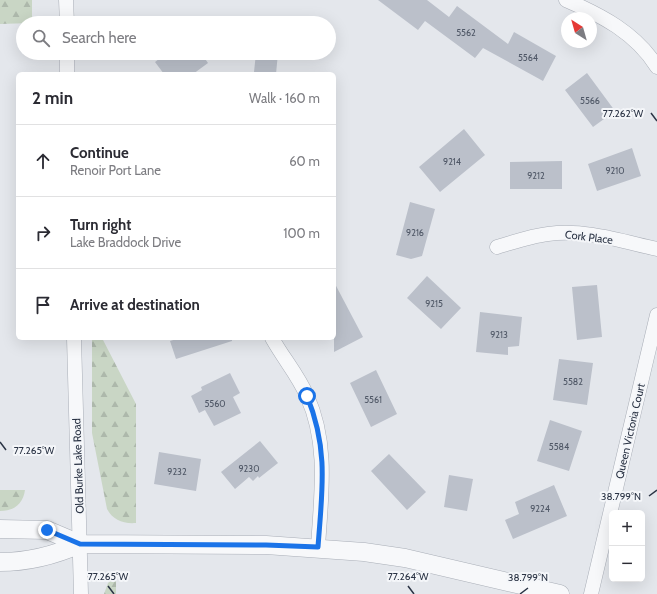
<!DOCTYPE html>
<html lang="en">
<head>
<meta charset="utf-8">
<style>
  body { margin:0; font-family:Cabin,sans-serif; background:#f7f7f7; color:#2b2b33 }
  .controls { position:absolute; right:12px; bottom:12px; display:grid; overflow:hidden; border-radius:6px; box-shadow:0 4px 16px #0002 }
  .controls button { width:36px; height:36px; display:grid; place-items:center; padding:0; border:0; border-bottom:1px solid #e1e1e2; background:#fff; color:#2b2b33; font:20px sans-serif }
  .compass { position:absolute; left:561px; top:12px; width:36px; height:36px; border-radius:50%; background:#fff; box-shadow:0 4px 16px #0002; rotate:323deg }
  .stop { position:absolute; width:12px; height:12px; margin:-9px; border:3px solid #1a73e8; border-radius:50%; background:#fff }
  .stop.end { background:#1a73e8; border-color:#fff; box-shadow:0 1px 4px #0008 }
  .list { margin:0; padding:0; list-style:none }
  h2 { display:flex; justify-content:space-between; align-items:center; height:52px; margin:0; padding:0 16px; font-size:17px }
  h2 small { font-size:13px; font-weight:400; color:#7c7c81 }
  .list li { display:grid; grid-template-columns:26px 1fr auto; gap:12px; align-items:center; box-sizing:border-box; height:72px; padding:0 16px; border-top:1px solid #e1e1e2 }
  .list b { display:block; font-size:15px; white-space:nowrap }
  .list p { margin:0; font-size:13px; white-space:nowrap; color:#7c7c81 }
  .list em { font-size:13px; font-style:normal; color:#7c7c81 }
  .icon { flex:none; width:22px; height:22px; fill:none; stroke:currentColor; stroke-width:2; stroke-linecap:round; stroke-linejoin:round }
  .map { position:relative; flex:none; width:657px; height:594px; overflow:hidden }
  .search { position:absolute; background:#fff; box-shadow:0 4px 16px #0002; left:16px; top:16px; width:320px; height:44px; display:flex; align-items:center; gap:10px; box-sizing:border-box; padding:0 14px; border-radius:22px; color:#7c7c81; font-size:15px }
  .panel { position:absolute; background:#fff; box-shadow:0 4px 16px #0002; left:16px; top:72px; width:320px; height:268px; border-radius:6px }
  .map>svg:first-child { display:block }
</style>
</head>
<body>
<div class="map">
<svg width="657" height="594" viewBox="0 0 657 594">
  <defs>
    <pattern id="forest-firs" width="22" height="20" patternUnits="userSpaceOnUse"><rect width="22" height="20" fill="#c9d6c5"/><path d="M5 1l3.5 6h-7zM16 11l3.5 6h-7z" fill="#adb8ab"/></pattern>
  </defs>
  <rect width="100%" height="100%" fill="#e4e7ec"/>
  <path fill="url(#forest-firs)" d="M0 0H32V23L0 24Z
    M92 338H102L136 404V523C123 524 113 520 107 509L92 433Z
    M0 490H25C23 504 14 511 0 511Z
    M116 576V594H104L108 583Z"/>
  <path fill="#bbc0ca" d="M378 0H427L449 17 457 6 508 44 514 32 556 56 543 81 483 48 475 58 425 21 418 30Z
    M167 53H201L208 63 193 74H164L155 62Z
    M256 53H278L276 74 254 72Z
    M587 73 615 111 593 127 565 90Z
    M464 129 485 155 440 192 419 167Z
    M632 148 641 176 597 191 588 164Z
    M562 161V189H510V162Z
    M410 202 435 209 422 256 411 259 396 255Z
    M427 276 461 308 441 329 407 298Z
    M334 282 363 337 334 352Z
    M597 285 602 337 577 340 572 287Z
    M480 312 522 317 519 346 508 347V355L476 352Z
    M180 338H232V341L176 359 170 341Z
    M559 359 593 363 587 405 553 400Z
    M376 370 397 414 371 427 350 383Z
    M230 373 240 393 233 397 241 413 214 426 205 410 199 413 191 396 202 390 201 387Z
    M550 420 582 431 569 471 537 461Z
    M260 441 278 463 259 478 258 476 253 481 249 477 235 489 221 472Z
    M159 452 201 459 196 491 154 484Z
    M389 454 426 492 407 510 371 471Z
    M449 475 473 479 467 511 444 507Z
    M554 485 567 516 513 539 505 520 519 514 515 502Z"/>
  <g fill="none" stroke-linecap="round" stroke-linejoin="round">
    <defs>
      <path id="minor" d="M66 0 67 23
        M566 0C601 15 636 33 657 67
        M67 53V74
        M497 247C514 242 531 236 548 234 585 229 621 241 657 249
        M74 338 81 594
        M272 338C283 358 298 375 307 396 329 444 321 496 318 547
        M591 594 657 315"/>
      <path id="tertiary" d="M0 529 47 530 80 544 266 545 364 552 405 558 560 594
        M0 562C29 562 53 556 80 544"/>
    </defs>
    <use href="#minor" stroke="#a9aeb7" stroke-width="15"/>
    <use href="#tertiary" stroke="#a9aeb7" stroke-width="19"/>
    <use href="#minor" stroke="#f7f8fa" stroke-width="14"/>
    <use href="#tertiary" stroke="#f7f8fa" stroke-width="18"/>
  </g>
  <g fill="none" stroke-linecap="round" stroke-linejoin="round">
    <path stroke="#1a73e8" stroke-width="5" d="M47 530 80 544 266 545 318 547C322 491 329 450 307 396"/>
  </g>
  <path fill="none" stroke="#2b3445" stroke-width="1.5" d="M651 113 657 121M0 442 6 450M649 496 657 490M108 586 114 594M408 586 414 594M520 594 528 588"/>
  <g text-anchor="middle" dominant-baseline="central" stroke-width="4" stroke-linejoin="round" paint-order="stroke">
    <g font-size="9" fill="#4f5766">
      <text x="466" y="32">5562</text>
      <text x="528" y="57">5564</text>
      <text x="590" y="100">5566</text>
      <text x="452" y="161">9214</text>
      <text x="615" y="170">9210</text>
      <text x="536" y="175">9212</text>
      <text x="415" y="232">9216</text>
      <text x="434" y="303">9215</text>
      <text x="499" y="334">9213</text>
      <text x="573" y="381">5582</text>
      <text x="373" y="399">5561</text>
      <text x="215" y="403">5560</text>
      <text x="559" y="446">5584</text>
      <text x="249" y="468">9230</text>
      <text x="177" y="471">9232</text>
      <text x="540" y="508">9224</text>
    </g>
    <g font-size="11" fill="#2b3445" stroke="#f4f6f9">
      <text transform="translate(589 237) rotate(7)">Cork Place</text>
      <text transform="translate(630 431) rotate(-77)">Queen Victoria Court</text>
      <text transform="translate(78 466) rotate(-92)">Old Burke Lake Road</text>
    </g>
  </g>
  <g font-size="10" text-anchor="middle" fill="#2b3445" stroke="#f4f6f9" stroke-width="4" stroke-linejoin="round" paint-order="stroke">
    <text x="623" y="117">77.262°W</text>
    <text x="34" y="454">77.265°W</text>
    <text x="621" y="500">38.799°N</text>
    <text x="108" y="580">77.265°W</text>
    <text x="408" y="580">77.264°W</text>
    <text x="528" y="581">38.799°N</text>
  </g>
</svg>
<div class="controls">
<button>+</button>
<button>−</button>
</div>
<svg class="compass" viewBox="-18 -18 36 36"><path d="M0-13l5 13h-10z" fill="#e53935"/><path d="M0 13l5-13h-10z" fill="#7c7c81"/></svg>
<div class="stop" style="left:307px;top:396px"></div>
<div class="stop end" style="left:47px;top:530px"></div>
<div class="search"><svg class="icon" aria-label="search" viewBox="0 0 24 24"><circle cx="10" cy="10" r="6"/><path d="M15 15l6 6"/></svg>Search here</div>
<section class="panel">
<h2>2 min<small>Walk · 160 m</small></h2>
<ul class="list">
<li><svg class="icon" aria-label="ahead" viewBox="0 0 24 24"><path d="M12 20V5M6 11l6-6 6 6"/></svg><div><b>Continue</b><p>Renoir Port Lane</p></div><em>60 m</em></li>
<li><svg class="icon" aria-label="right" viewBox="0 0 24 24"><path d="M7 20v-9h11M14 6l5 5-5 5"/></svg><div><b>Turn right</b><p>Lake Braddock Drive</p></div><em>100 m</em></li>
<li><svg class="icon" aria-label="arrive" viewBox="0 0 24 24"><path d="M6 21V4h12l-3 4 3 4H6"/></svg><div><b>Arrive at destination</b></div></li>
</ul>
</section>
</div>
</body>
</html>
